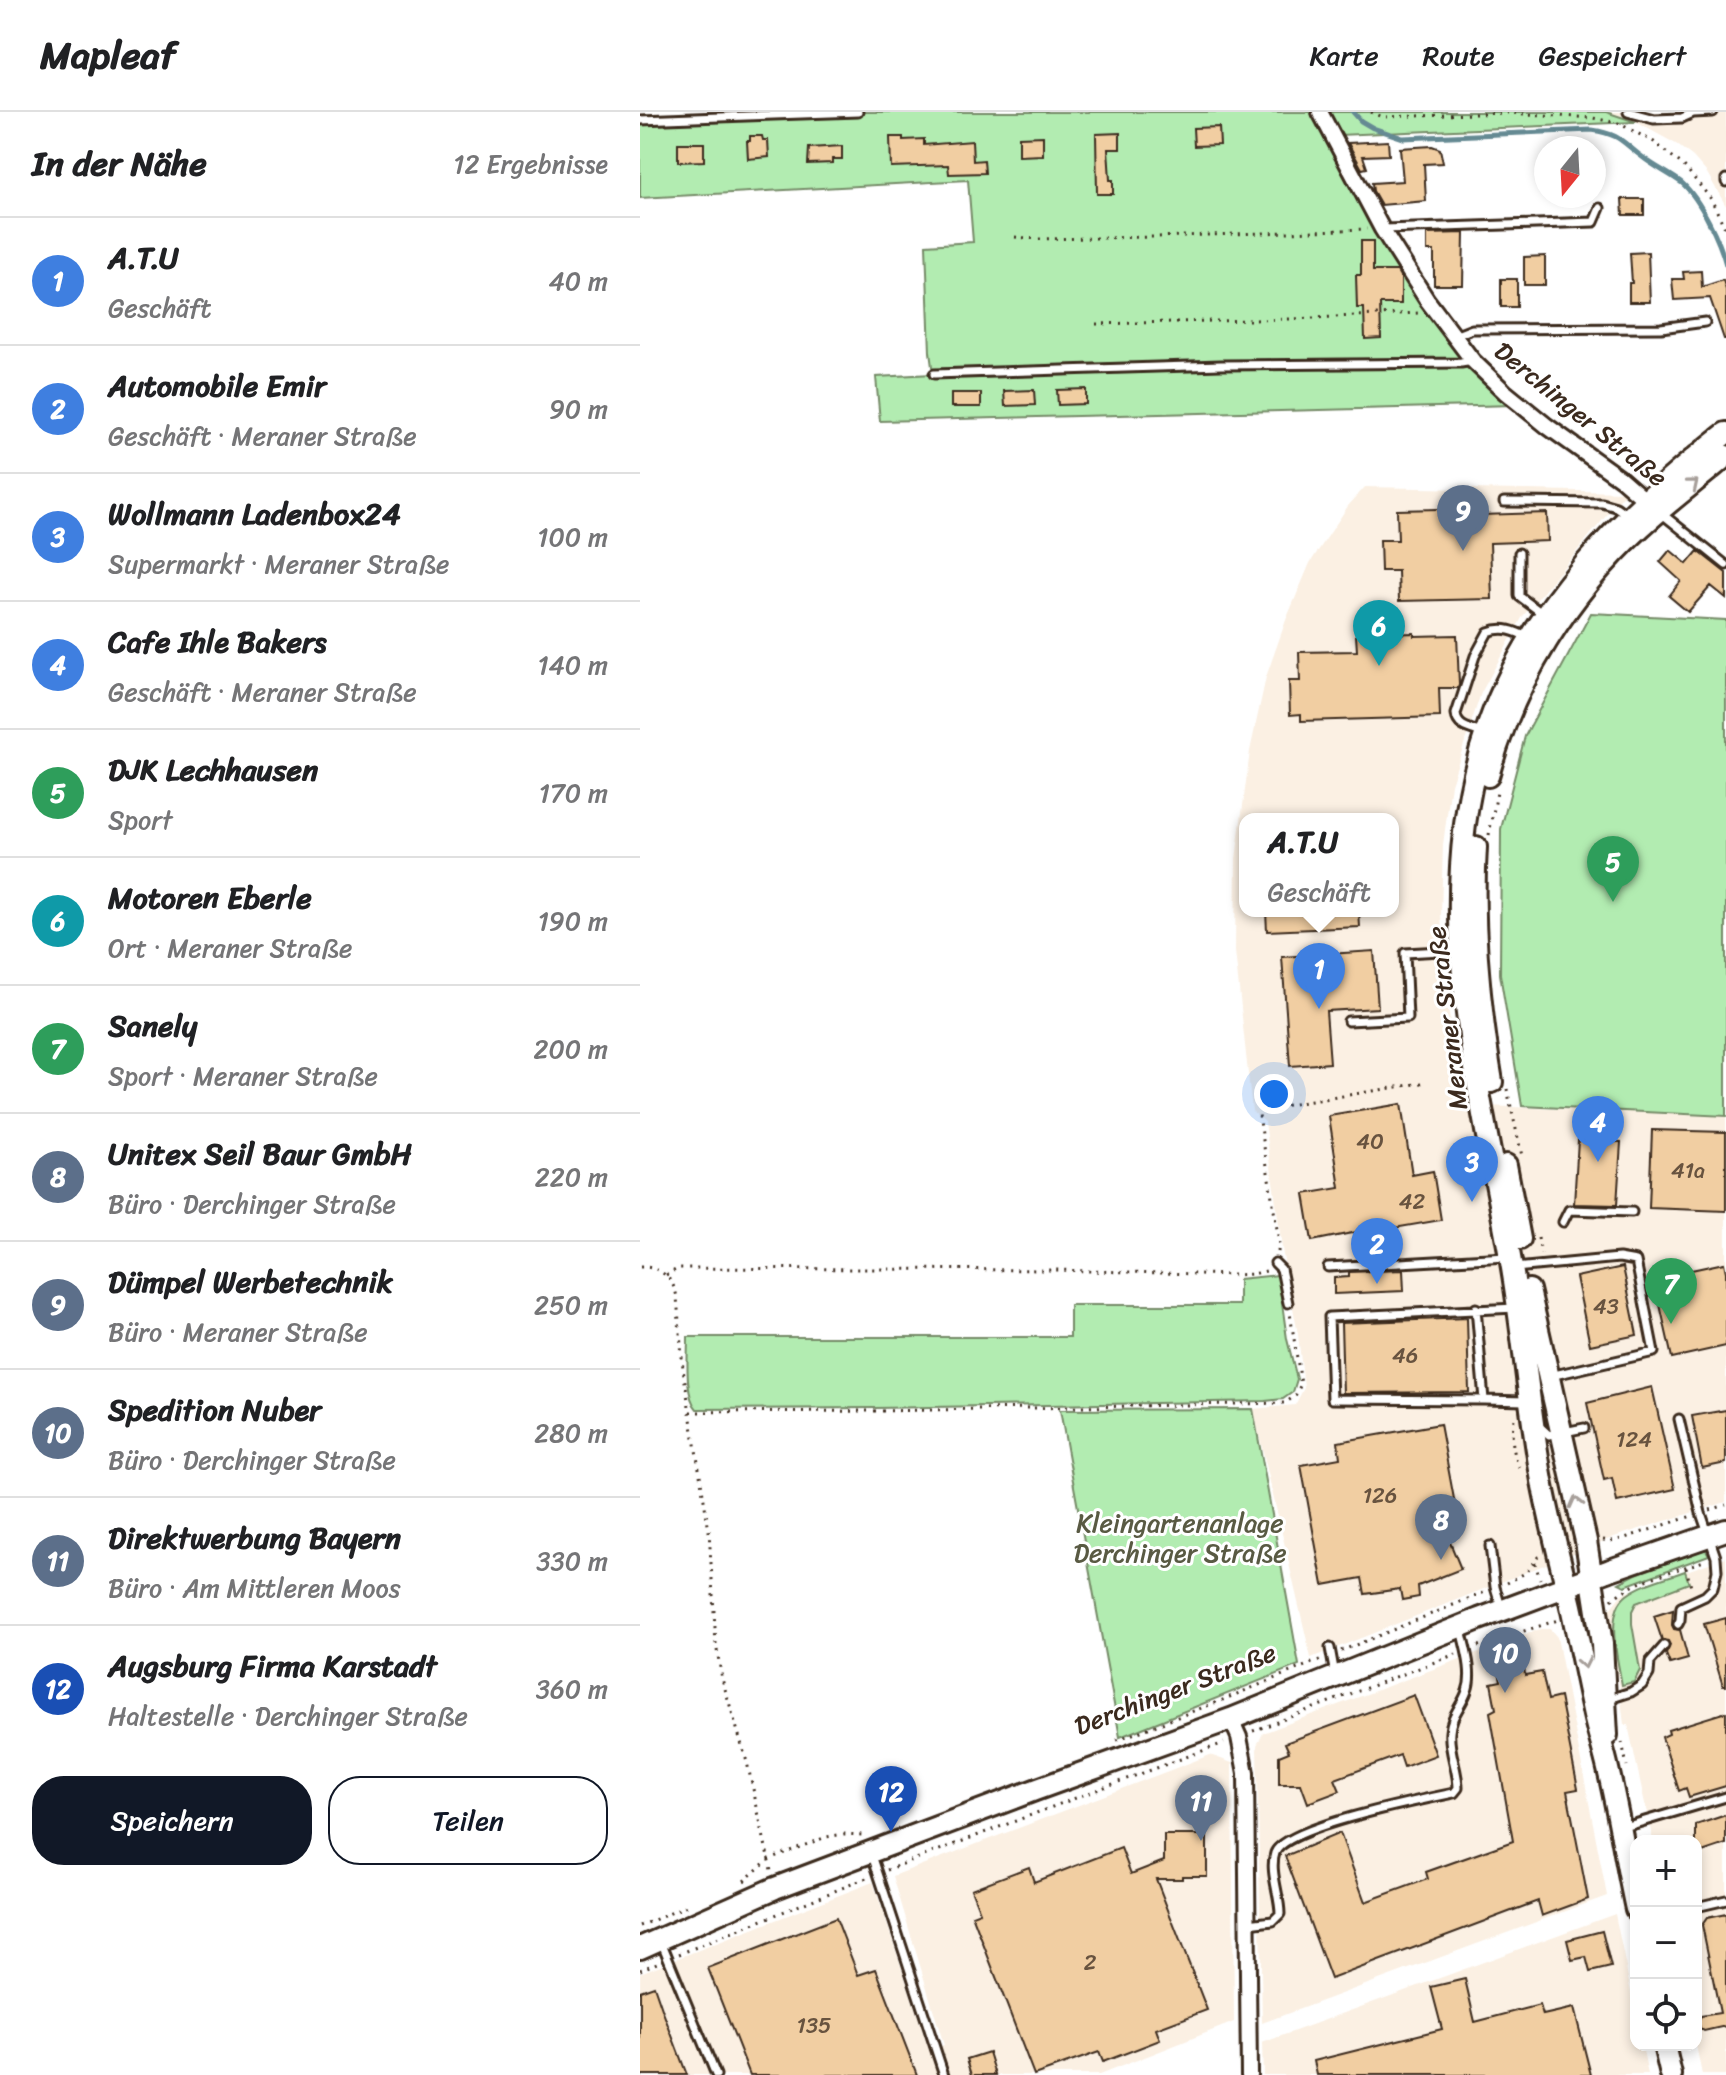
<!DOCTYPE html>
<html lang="de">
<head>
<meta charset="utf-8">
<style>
  body { margin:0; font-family:Sriracha,sans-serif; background:#f2f2f2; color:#202124 }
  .controls { position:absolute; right:24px; bottom:24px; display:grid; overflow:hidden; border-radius:16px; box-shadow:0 4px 12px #0003 }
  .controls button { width:72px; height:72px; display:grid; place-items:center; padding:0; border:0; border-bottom:2px solid #e0e0e0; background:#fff; color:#202124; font:40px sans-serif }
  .compass { position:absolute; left:894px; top:24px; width:72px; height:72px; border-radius:50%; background:#fff; box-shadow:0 4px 12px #0003; rotate:198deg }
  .you { position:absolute; left:634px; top:982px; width:28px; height:28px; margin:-20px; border:6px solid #fff; border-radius:50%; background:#1a73e8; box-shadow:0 0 0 12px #1a73e833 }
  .badge { display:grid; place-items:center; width:52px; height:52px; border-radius:50%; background:#111827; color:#fff; font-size:26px; font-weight:700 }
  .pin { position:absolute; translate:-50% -66px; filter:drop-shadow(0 2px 4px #0008) }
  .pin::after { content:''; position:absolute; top:42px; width:28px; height:24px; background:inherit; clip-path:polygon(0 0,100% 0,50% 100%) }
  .popup { position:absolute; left:599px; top:701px; width:160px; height:104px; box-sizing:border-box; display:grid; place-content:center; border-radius:16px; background:#fff; filter:drop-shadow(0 2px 6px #0005); font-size:26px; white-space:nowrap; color:#757577 }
  .popup b { font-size:30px; color:#202124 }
  .popup::after { content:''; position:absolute; left:50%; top:100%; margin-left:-16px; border:16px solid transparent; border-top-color:#fff }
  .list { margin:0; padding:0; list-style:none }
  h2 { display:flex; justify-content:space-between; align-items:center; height:104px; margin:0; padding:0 32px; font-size:34px }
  h2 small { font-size:26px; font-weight:400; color:#757577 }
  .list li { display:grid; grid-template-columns:52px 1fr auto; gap:24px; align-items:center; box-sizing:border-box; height:128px; padding:0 32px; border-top:2px solid #e0e0e0 }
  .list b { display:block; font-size:30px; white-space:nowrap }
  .list p { margin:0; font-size:26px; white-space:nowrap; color:#757577 }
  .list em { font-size:26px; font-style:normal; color:#757577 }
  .actions { display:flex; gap:16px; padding:24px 32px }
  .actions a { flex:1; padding:18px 0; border:2px solid #111827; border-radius:32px; text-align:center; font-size:28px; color:#111827 }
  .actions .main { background:#111827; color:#fff }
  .icon { flex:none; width:44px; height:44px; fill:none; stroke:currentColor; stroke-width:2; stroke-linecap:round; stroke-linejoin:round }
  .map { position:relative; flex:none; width:1086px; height:1963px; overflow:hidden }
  header { display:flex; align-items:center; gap:48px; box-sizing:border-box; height:112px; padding:0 40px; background:#fff; border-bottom:2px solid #e0e0e0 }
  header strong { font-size:38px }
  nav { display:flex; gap:44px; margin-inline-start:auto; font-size:28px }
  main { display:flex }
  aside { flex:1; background:#fff }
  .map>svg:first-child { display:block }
</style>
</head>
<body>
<header>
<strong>Mapleaf</strong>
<nav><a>Karte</a><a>Route</a><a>Gespeichert</a></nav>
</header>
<main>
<aside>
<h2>In der Nähe<small>12 Ergebnisse</small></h2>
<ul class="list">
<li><span class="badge" style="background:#3f7fe0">1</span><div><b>A.T.U</b><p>Geschäft</p></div><em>40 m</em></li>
<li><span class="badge" style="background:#3f7fe0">2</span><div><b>Automobile Emir</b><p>Geschäft · Meraner Straße</p></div><em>90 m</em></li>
<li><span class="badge" style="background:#3f7fe0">3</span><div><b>Wollmann Ladenbox24</b><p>Supermarkt · Meraner Straße</p></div><em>100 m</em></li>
<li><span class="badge" style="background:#3f7fe0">4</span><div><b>Cafe Ihle Bakers</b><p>Geschäft · Meraner Straße</p></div><em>140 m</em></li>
<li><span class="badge" style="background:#2e9e5b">5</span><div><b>DJK Lechhausen</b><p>Sport</p></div><em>170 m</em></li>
<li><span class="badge" style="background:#0f9aa8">6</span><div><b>Motoren Eberle</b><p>Ort · Meraner Straße</p></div><em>190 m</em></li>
<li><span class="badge" style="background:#2e9e5b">7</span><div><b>Sanely</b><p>Sport · Meraner Straße</p></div><em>200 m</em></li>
<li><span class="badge" style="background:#5c6f8a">8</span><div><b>Unitex Seil Baur GmbH</b><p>Büro · Derchinger Straße</p></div><em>220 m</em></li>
<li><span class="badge" style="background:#5c6f8a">9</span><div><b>Dümpel Werbetechnik</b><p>Büro · Meraner Straße</p></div><em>250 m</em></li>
<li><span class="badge" style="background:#5c6f8a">10</span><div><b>Spedition Nuber</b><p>Büro · Derchinger Straße</p></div><em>280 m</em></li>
<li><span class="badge" style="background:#5c6f8a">11</span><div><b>Direktwerbung Bayern</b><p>Büro · Am Mittleren Moos</p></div><em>330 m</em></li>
<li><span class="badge" style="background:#1a4fb4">12</span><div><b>Augsburg Firma Karstadt</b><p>Haltestelle · Derchinger Straße</p></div><em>360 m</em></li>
</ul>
<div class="actions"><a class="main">Speichern</a><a>Teilen</a></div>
</aside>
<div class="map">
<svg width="1086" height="1963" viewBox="0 0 1086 1963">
  <rect width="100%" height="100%" fill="#fff"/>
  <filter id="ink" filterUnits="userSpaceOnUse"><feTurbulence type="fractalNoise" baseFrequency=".0125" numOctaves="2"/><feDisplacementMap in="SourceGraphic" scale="16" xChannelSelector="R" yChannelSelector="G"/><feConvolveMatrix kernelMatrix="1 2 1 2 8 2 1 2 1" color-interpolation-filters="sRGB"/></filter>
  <g filter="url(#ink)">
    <path fill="#fbf0e3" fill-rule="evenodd" d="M967 0H1086V94L1067 61 1053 45 1036 32 996 10Z
      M725 375 986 380 883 504 841 581 811 672 803 733 801 803 805 875 823 993 1086 1004V1390L974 1425 671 1546 613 1297 655 1293 664 1276 658 1222 643 1143 625 1010 612 999 595 839 596 747 610 639 626 565 646 508 670 451 708 394ZM605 707H753V799H605Z
      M1086 1445V1963H1062L1056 1933V1729H1013L988 1613H984L979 1570 965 1503 982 1482Z
      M900 1517H910L917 1525 967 1784 622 1911 617 1633 623 1621Z
      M570 1643 592 1651 594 1910 459 1963H0V1861L233 1770 289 1938 304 1933 253 1764Z
      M975 1802 996 1905V1933H1002L1008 1963H623L622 1931Z"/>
    <path fill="#b2ecb1" stroke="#768b68" stroke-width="2" d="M218 0H680L742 117 874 293 240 309 236 265 293 262 290 240 286 133 333 130 328 68 0 86V8Z
      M686 0H966L996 10 698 23Z
      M951 501 1086 508V1004L882 994 860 862 861 717 885 624Z
      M638 1163 647 1227 657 1267 653 1280 643 1287 625 1289 236 1296 57 1297C44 1284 48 1243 48 1225H430V1193H599V1167Z
      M613 1297 659 1553 480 1625 420 1298Z
      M1063 1438H1066L1069 1443 985 1474 979 1471 996 1462Z
      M1045 1459 1049 1471 996 1491 992 1499V1512L1000 1558 994 1570 982 1573C978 1549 964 1500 987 1483 1003 1471 1026 1466 1045 1459Z"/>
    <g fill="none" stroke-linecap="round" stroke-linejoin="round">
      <path stroke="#658a93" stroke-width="5" d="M713 0 721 9 733 16 763 26 952 18C983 23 981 30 1005 47 1017 56 1030 62 1042 71 1060 87 1080 129 1086 153"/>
    </g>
    <path fill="#f1cea2" stroke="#3b2a1e" stroke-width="2" d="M579 15 580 33 554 34 553 16Z
      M480 21V37H468L470 68H473V82H457L456 22Z
      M110 24H122L123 28H128L129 45 108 47 107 29H110Z
      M403 24V43L379 44V25Z
      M250 25H263V28L284 27V33L332 29 333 49 344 48 345 61 309 62 308 53 251 55Z
      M748 29 749 43 723 44 727 56 722 57 708 31Z
      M38 31H64V49L38 50Z
      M202 34V47H192V51L168 52 169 36Z
      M792 34 800 37 803 51 784 52 786 89 741 93 733 79 732 71 763 69 760 36Z
      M982 87H1004V103H983Z
      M824 121 823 173H794V139H787V122Z
      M721 129H733V159H757L761 166V192H740L741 226 725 227 724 196H717L716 163H721Z
      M1008 140 1010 190H989V171H992L990 141Z
      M905 144V173H884V145Z
      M1061 159 1062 175 1083 168 1086 178V227H1084L1070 186 1034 188 1032 167H1044L1043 160Z
      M861 167H877V195H861Z
      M446 277V292L418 293 417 278Z
      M394 278 395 293 365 294 364 279Z
      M311 281H341V295H311Z
      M841 396V403L907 401 908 429 850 431 852 487 759 489 758 459H741L740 428H758L757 398Z
      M1030 438 1047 452 1058 439 1086 461V486L1071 474 1048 500 1029 484 1041 469 1020 450Z
      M774 521V524L817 523 819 573 818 576H799L800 605 661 609V602L650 603 649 569H660L659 540 717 539 716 523Z
      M626 799H719L720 815 627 819Z
      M734 839 738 896 686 899 690 951 650 954 642 845Z
      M761 992 772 1063 793 1059 801 1108 754 1116 756 1126 729 1128 727 1118 672 1129 664 1082 700 1076 689 1004Z
      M1012 1018 1086 1020V1099L1009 1096Z
      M938 1028 981 1030 977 1093 934 1092Z
      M1084 1151 1086 1160V1234L1032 1246 1014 1166Z
      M983 1155 997 1223 950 1233 936 1165Z
      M763 1158 764 1179 694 1182V1166L709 1165V1160Z
      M827 1206 829 1280 703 1281 701 1211Z
      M1012 1275 1035 1377 977 1390 972 1366 964 1368 947 1291Z
      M1086 1298V1351L1062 1356 1052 1304Z
      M800 1312 819 1414 804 1416 821 1457 778 1474 779 1485 762 1488 760 1477 725 1482 722 1466 683 1473 661 1353 700 1346 698 1330Z
      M1033 1498 1032 1513 1034 1517 1040 1518 1048 1547 1030 1552 1026 1542 1030 1533 1028 1529 1022 1528 1014 1504Z
      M1086 1506V1574H1083L1064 1512Z
      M884 1554 885 1563 902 1560 908 1588 920 1585 938 1677 927 1679 948 1787 902 1804 898 1789 691 1867 645 1744 700 1721 725 1790 788 1767 786 1760 873 1729 850 1600 856 1597 851 1571 861 1569 859 1559Z
      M774 1583 796 1643 764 1655 760 1643 695 1667 700 1679 668 1691 661 1672H639V1644L649 1640 645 1631Z
      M1086 1600V1674L1049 1685 1046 1676 1039 1679 1022 1625 1029 1622 1028 1618Z
      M1086 1703V1732L1056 1742V1713Z
      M524 1723H567V1764H542V1767H516L567 1898 516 1917 520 1928 463 1950 459 1940 394 1963 332 1803 340 1800 331 1777 389 1755 394 1770 481 1736 491 1762 524 1749Z
      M1086 1802V1914L1064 1919 1060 1916 1058 1909 1061 1904 1080 1901 1062 1813 1067 1806Z
      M196 1806 218 1863 236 1857 277 1963H110L68 1856Z
      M962 1819 971 1855 950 1860 946 1845 932 1848 927 1828Z
      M825 1867 835 1910 900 1893 903 1903 934 1896 951 1963H677L674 1949 802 1917 791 1875Z
      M14 1874 23 1900 47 1963H0V1879Z
      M349 1940 356 1963H332L327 1947Z"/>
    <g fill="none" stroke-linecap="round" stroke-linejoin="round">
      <defs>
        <path id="lane" d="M988 0 1014 7 1042 6 1053 1 1073 0
          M0 8 218 0
          M1086 67V70
          M744 117 954 110 960 96
          M814 224 832 217 1021 216 1065 210
          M294 262 581 253 821 251 833 249
          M864 390 962 391 976 395 987 403
          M1021 401 1086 453
          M879 441V484L903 502
          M842 621C831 617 817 616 816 602L835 544 848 520C864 514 875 519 889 526
          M708 909 768 906 765 841 819 838
          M923 1110 929 1098 992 1100
          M635 1151 641 1157 648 1191
          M688 1155 867 1145
          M874 1156 979 1146 996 1149 1014 1240 910 1264
          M836 1196 844 1288 692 1287 689 1205 876 1196
          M844 1288 886 1289
          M897 1312 909 1323 944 1316
          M850 1434 855 1475 861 1495
          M1038 1512 1040 1508 1041 1495 1065 1484 1073 1476 1077 1459 1076 1445 1061 1401 1039 1307
          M690 1536 695 1563
          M969 1587 991 1580 1002 1573 1009 1562 1010 1550 1024 1534
          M981 1716 1086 1685
          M232 1743 304 1963
          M1056 1795 1086 1788
          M608 1812 633 1809 640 1802C640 1783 629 1759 635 1741 644 1715 785 1687 814 1681L818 1676C818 1657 808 1638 810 1620 811 1603 822 1594 827 1579 834 1561 825 1535 821 1517
          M21 1829 76 1963"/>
        <path id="street" d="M680 0 742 117 787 188 833 249 865 280 907 314 981 367 1012 394
          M591 1607 599 1625 606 1661 609 1963"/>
        <path id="secondary" d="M848 664C874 569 928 482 1001 415 1028 390 1058 368 1086 344
          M836 735C831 814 839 892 852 970
          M866 1053 880 1127
          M889 1178 946 1429 962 1532 967 1623
          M996 1797C986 1751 979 1703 968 1657 964 1639 958 1621 954 1603 946 1567 939 1530 931 1494 921 1452 910 1411 902 1369 889 1299 884 1227 872 1156 841 979 786 791 848 614 891 492 987 398 1086 321
          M0 1836 135 1776 395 1678 591 1607 839 1507 970 1458 1086 1418
          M1024 1933 1031 1963"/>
      </defs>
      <use href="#lane" stroke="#3b2a1e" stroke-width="13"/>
      <use href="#street" stroke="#3b2a1e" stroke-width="20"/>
      <use href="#secondary" stroke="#3b2a1e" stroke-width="26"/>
      <path stroke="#3b2a1e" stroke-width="3" stroke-dasharray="2 6" stroke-linecap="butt" d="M731 0 743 5 869 1 953 6 978 11 1014 30 1044 54 1071 87 1086 118
        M375 125 398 127 516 125 727 117
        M456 212 652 207 779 201
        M849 723 857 680
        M867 977 882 1044
        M898 1126 901 1142
        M638 1140 639 1130 619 1003 629 996 788 970
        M0 1155C20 1154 33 1166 37 1185L43 1257 69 1419 76 1532 82 1567 107 1650 131 1758
        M26 1163 39 1156 416 1158 593 1163 613 1162 626 1159
        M50 1300 240 1299 645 1291 655 1284 661 1272 650 1201
        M874 1307C870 1324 873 1345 882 1361
        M1070 1398 1086 1393
        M963 1428 970 1429 982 1427 1052 1404
        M895 1451 900 1467
        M1046 1456 1052 1479
        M867 1471 887 1460 898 1445 901 1444
        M972 1488C990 1469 1041 1457 1067 1448
        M838 1534 918 1508
        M701 1539 845 1480
        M613 1619 816 1542
        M477 1628 580 1589 682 1547
        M982 1630 987 1654
        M247 1758 454 1679 584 1631
        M104 1769 129 1747 186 1725 204 1722 223 1723
        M0 1814 49 1793
        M39 1842 229 1765
        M0 1858 17 1851"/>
      <use href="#lane" stroke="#fff" stroke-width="7"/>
      <use href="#street" stroke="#fff" stroke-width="14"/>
      <use href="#secondary" stroke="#fff" stroke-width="20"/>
    </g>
    <defs><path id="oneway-chevron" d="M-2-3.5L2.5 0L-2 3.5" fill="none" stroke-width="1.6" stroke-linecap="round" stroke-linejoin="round" transform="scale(2)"/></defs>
    <g stroke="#a79f9a">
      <use href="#oneway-chevron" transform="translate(1053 372) rotate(-40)"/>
      <use href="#oneway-chevron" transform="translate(936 1390) rotate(-104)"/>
      <use href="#oneway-chevron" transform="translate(944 1551) rotate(79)"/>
    </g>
  </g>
  <g text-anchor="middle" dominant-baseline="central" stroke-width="6" stroke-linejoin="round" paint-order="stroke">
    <g font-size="22" fill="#68533f">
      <text x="730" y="1029">40</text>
      <text x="1048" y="1058">41a</text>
      <text x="772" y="1089">42</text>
      <text x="966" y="1194">43</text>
      <text x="765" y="1243">46</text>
      <text x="994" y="1327">124</text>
      <text x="740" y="1383">126</text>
      <text x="450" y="1850">2</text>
      <text x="174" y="1913">135</text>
    </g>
    <g font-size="26" fill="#3b2a1e" stroke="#fff">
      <text transform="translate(941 302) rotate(39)">Derchinger Straße</text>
      <text transform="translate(807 906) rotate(-97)">Meraner Straße</text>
      <text transform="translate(535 1577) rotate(-21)">Derchinger Straße</text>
    </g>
    <g font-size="26" fill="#595a43" stroke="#fff">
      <text x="540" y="1411">Kleingartenanlage<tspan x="540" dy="30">Derchinger Straße</tspan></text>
    </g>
  </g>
</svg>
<div class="controls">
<button>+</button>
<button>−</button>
<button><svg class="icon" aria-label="locate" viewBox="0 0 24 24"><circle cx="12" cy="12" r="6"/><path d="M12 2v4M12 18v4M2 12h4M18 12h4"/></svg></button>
</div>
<svg class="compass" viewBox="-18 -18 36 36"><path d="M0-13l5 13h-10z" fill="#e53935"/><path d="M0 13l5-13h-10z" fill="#757577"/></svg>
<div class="you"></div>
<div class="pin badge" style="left:679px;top:897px;background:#3f7fe0">1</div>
<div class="popup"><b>A.T.U</b>Geschäft</div>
<div class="pin badge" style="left:737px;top:1172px;background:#3f7fe0">2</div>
<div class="pin badge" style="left:832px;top:1090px;background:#3f7fe0">3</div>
<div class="pin badge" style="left:958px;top:1050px;background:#3f7fe0">4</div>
<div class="pin badge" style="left:973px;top:790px;background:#2e9e5b">5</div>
<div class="pin badge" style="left:739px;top:554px;background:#0f9aa8">6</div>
<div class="pin badge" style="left:1031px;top:1212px;background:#2e9e5b">7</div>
<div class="pin badge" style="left:801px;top:1448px;background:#5c6f8a">8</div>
<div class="pin badge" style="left:823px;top:439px;background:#5c6f8a">9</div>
<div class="pin badge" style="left:865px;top:1581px;background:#5c6f8a">10</div>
<div class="pin badge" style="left:561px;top:1729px;background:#5c6f8a">11</div>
<div class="pin badge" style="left:251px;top:1720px;background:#1a4fb4">12</div>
</div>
</main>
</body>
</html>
